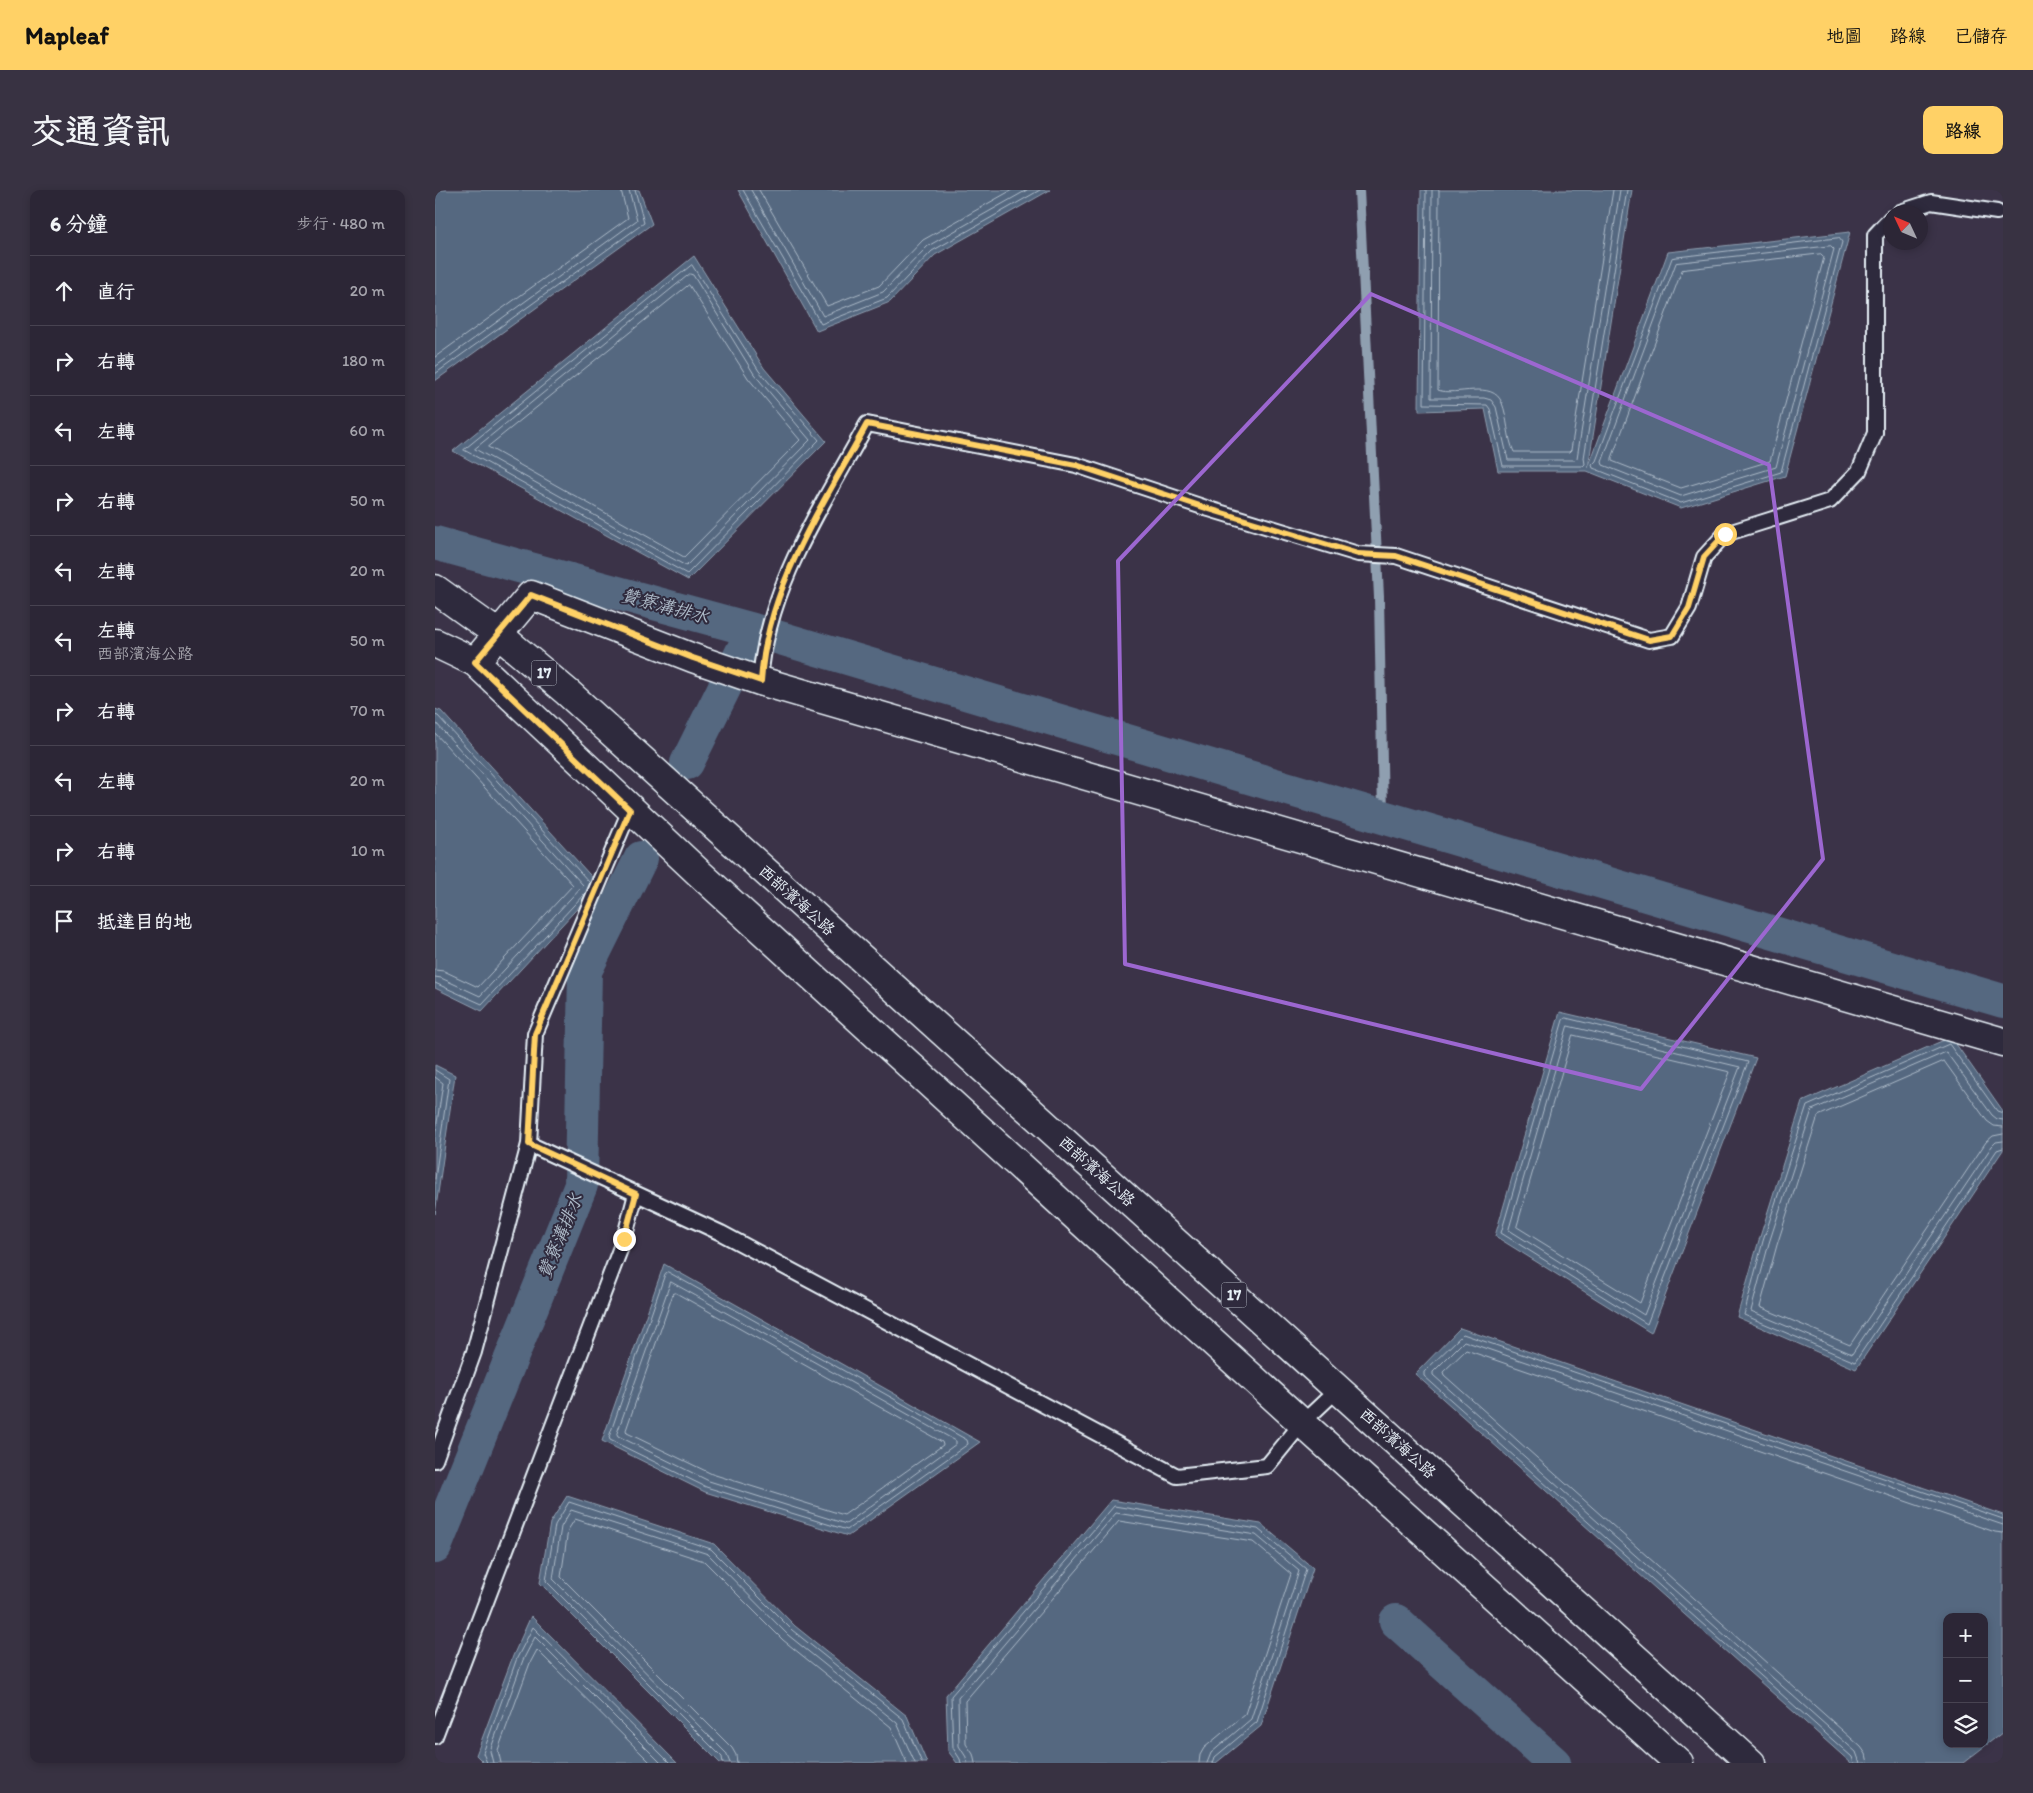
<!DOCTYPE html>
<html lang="zh-TW">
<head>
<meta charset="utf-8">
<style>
  body { margin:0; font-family:Itim,"LXGW WenKai TC",sans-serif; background:#383242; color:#f1f3f6 }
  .controls { position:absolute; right:15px; bottom:15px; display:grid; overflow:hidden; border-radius:10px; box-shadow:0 2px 8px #0003 }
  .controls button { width:45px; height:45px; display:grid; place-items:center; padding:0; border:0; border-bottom:1px solid #484351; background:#2c2636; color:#f1f3f6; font:25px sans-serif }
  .compass { position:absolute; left:1448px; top:15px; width:45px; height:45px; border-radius:50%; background:#2c2636; box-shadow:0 2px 8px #0003; rotate:314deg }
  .stop { position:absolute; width:15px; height:15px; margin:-11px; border:4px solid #ffd166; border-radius:50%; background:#fff }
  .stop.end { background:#ffd166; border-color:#fff; box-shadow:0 1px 5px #0008 }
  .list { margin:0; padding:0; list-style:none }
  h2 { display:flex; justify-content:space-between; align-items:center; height:65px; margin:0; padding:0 20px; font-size:21px }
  h2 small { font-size:16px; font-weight:400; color:#a6a5ad }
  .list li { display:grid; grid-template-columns:32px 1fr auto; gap:15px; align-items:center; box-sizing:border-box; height:70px; padding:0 20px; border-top:1px solid #484351 }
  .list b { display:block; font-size:19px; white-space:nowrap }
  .list p { margin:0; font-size:16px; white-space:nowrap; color:#a6a5ad }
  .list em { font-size:16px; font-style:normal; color:#a6a5ad }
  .icon { flex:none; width:28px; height:28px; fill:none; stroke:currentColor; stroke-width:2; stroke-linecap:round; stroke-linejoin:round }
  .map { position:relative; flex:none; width:1568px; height:1573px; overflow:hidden; border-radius:10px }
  header { display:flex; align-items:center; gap:30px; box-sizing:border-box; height:70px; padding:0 25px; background:#ffd166; color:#111 }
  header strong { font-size:24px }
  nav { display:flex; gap:28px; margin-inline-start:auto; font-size:18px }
  .intro { display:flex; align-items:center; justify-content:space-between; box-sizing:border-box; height:120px; padding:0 30px }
  h1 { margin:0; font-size:35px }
  .button { padding:12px 22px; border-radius:10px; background:#ffd166; color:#111; font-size:18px; font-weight:700 }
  main { display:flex; gap:30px; padding:0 30px }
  aside { flex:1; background:#2c2636; border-radius:10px; box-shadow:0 2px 8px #0003 }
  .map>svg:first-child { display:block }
</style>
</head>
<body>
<header>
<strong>Mapleaf</strong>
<nav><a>地圖</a><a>路線</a><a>已儲存</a></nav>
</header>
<div class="intro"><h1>交通資訊</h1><a class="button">路線</a></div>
<main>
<aside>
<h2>6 分鐘<small>步行 · 480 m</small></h2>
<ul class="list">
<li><svg class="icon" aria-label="ahead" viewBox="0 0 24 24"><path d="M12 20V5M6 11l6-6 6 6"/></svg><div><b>直行</b></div><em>20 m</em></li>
<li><svg class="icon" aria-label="right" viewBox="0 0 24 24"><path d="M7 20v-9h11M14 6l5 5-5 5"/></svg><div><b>右轉</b></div><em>180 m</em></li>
<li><svg class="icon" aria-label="left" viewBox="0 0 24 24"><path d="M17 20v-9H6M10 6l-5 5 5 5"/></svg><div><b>左轉</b></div><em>60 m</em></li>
<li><svg class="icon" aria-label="right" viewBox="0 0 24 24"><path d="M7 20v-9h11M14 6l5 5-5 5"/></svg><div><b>右轉</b></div><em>50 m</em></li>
<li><svg class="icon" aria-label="left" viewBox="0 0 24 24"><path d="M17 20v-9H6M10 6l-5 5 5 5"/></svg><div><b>左轉</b></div><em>20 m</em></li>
<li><svg class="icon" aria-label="left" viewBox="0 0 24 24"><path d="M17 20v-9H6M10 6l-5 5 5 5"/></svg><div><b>左轉</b><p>西部濱海公路</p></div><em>50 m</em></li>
<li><svg class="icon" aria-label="right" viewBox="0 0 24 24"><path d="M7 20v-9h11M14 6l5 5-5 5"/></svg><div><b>右轉</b></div><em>70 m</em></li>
<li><svg class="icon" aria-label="left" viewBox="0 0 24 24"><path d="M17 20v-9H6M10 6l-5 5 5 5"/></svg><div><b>左轉</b></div><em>20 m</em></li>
<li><svg class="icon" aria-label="right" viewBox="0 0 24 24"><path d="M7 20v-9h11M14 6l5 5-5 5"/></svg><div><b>右轉</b></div><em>10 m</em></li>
<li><svg class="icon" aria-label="arrive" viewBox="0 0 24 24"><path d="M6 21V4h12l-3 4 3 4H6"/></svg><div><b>抵達目的地</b></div></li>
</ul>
</aside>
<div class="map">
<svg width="1568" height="1573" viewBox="0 0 1568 1573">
  <rect width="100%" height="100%" fill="#3b3348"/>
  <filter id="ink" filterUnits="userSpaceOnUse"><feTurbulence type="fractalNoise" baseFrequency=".02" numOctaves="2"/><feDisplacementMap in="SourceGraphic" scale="10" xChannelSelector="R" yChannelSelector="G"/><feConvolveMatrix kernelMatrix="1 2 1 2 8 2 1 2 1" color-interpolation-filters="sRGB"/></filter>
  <g filter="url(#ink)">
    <path fill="#546880" stroke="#8f9fb0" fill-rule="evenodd" d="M0 0H204L217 34 0 191Z
      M303 0H615L500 65 455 112 382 141Z
      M986 0H1197L1153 278 1233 62 1415 42 1350 286 1246 318 1152 281H1063L1050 219 984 221Z
      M259 66 329 178 391 251 253 390 18 261Z
      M0 519 6 521 164 695 47 821 0 798Z
      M1125 822 1321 868 1216 1143 1060 1046Z
      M1516 847 1568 921V960L1421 1179 1302 1127 1324 1050 1367 912Z
      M0 875 20 885 0 1024Z
      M229 1074 545 1252 413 1346 270 1302 167 1251Z
      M1025 1138 1568 1325V1542L1528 1573H1416L980 1184ZM1512 1427H1549V1554H1512Z
      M132 1306 279 1354 360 1436 472 1526 492 1573H285L105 1393 115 1333Z
      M676 1310 826 1334 878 1378 826 1536 781 1573H522L513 1561 511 1505Z
      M96 1426 242 1573H49L41 1565 78 1466Z"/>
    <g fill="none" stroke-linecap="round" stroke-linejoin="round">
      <path stroke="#adbac8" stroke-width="1" d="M308 0 386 134 452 108 497 61 605 0
        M316 0 388 126 448 102 493 56 592 0
        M324 0 392 116 444 96 488 50 577 0
        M991 0 989 214 1052 215 1055 219 1068 276H1148L1150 274 1149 268 1192 0
        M997 0 996 208H1049L1056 210 1061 217 1073 270H1140L1142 268 1185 0
        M1004 0 1003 200C1021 207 1058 189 1067 213 1073 228 1072 247 1079 262H1134L1136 260 1178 0
        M1404 48 1407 52 1346 282 1246 313 1158 278 1157 275 1161 271 1237 68Z
        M1396 56 1399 59 1341 277 1246 306 1168 275 1167 272 1241 73Z
        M1386 64 1389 67 1335 271 1246 298 1177 271V268L1247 80Z
        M257 75 324 181 384 250 252 384 29 260Z
        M255 84 258 85 319 184 375 250 251 376 40 259Z
        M254 95 313 188 365 250 249 367 53 257Z
        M0 167 193 28 186 0
        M0 177 202 30 194 0
        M0 184 209 33 200 0
        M0 525 3 526 155 693
        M0 532 148 695 45 806 6 788 0 787
        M0 543 138 695 43 797 9 781 0 780
        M0 793 47 814 151 702
        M1131 828 1313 872 1212 1134 1066 1043 1128 830Z
        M1133 836 1305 877 1209 1125 1074 1040Z
        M1138 845 1295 882 1205 1113 1082 1037Z
        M0 880 14 889 0 989
        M0 887 8 893 0 946
        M1568 923 1562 921 1514 854 1372 916 1328 1051 1309 1125 1420 1172 1562 960 1568 958
        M1568 930 1562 929 1557 925 1511 862 1377 920 1334 1053 1316 1121 1417 1164 1557 956 1561 952 1568 951
        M1568 937 1559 936 1552 931 1509 871 1383 926 1342 1055 1325 1117 1415 1155 1551 952 1558 946 1568 944
        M233 1082 532 1250 533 1254 412 1340 271 1297 175 1250 174 1247 230 1084Z
        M236 1092 521 1251V1254L411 1334 274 1291 183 1246 182 1244Z
        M241 1103 507 1252 508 1255 409 1325 277 1284 192 1243 191 1240 238 1104Z
        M52 1573 48 1563 82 1468 98 1437 235 1573
        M58 1573 55 1561 88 1470 100 1447 226 1573
        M66 1573 63 1560 95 1473 102 1460 216 1573
        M288 1573 287 1567 111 1391 120 1335 134 1312 276 1359 357 1440 468 1529 487 1573
        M295 1573 291 1563 118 1389 126 1337 136 1320 273 1364 353 1445 462 1533 480 1573
        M302 1573 301 1565 297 1558 126 1387 133 1340 140 1329 269 1371 348 1450 456 1537 472 1573
        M526 1573 525 1569 518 1558 516 1506 679 1316 823 1339 871 1379 822 1532 780 1567 778 1573
        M532 1573 531 1567 524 1556 523 1508 681 1323 821 1345 864 1381 816 1529 776 1563 772 1573
        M540 1573 538 1564 531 1554 530 1511 684 1331 818 1352 856 1384 810 1524 769 1558 765 1565 764 1573
        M1419 1573 1417 1567 989 1186V1182L1028 1144 1568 1329
        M1425 1573 1421 1562 998 1185V1182L1029 1151 1568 1335
        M1433 1573 1431 1564 1426 1557 1009 1185 1008 1182 1031 1160 1560 1342 1568 1343"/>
      <path stroke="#8f9fb0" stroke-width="10" d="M924 0 944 407 948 627"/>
      <path stroke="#546880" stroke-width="34" d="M0 353 318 440 252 573
        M318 440 1568 811
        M0 1357 146 995 150 781 206 668
        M961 1431 1119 1573"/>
      <defs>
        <path id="lane" d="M1465 22 1496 12 1562 22
          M325 491C332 396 388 315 432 234L641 275 774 319 923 364 961 366 1214 450 1237 446 1254 418 1269 367 1290 344 1395 311 1424 281 1440 243V45L1456 28
          M94 954 286 1043 742 1286 832 1276 867 1233 903 1199
          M0 1270 39 1162 94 954 100 844 195 620
          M0 1546 189 1049 201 1004"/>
        <path id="secondary" d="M40 472 96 405 258 468 325 491 1568 852"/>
        <path id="primary" d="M0 399 63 444 132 502 1316 1573
          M0 453 40 472 264 683 867 1233 1244 1573"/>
      </defs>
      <use href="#lane" stroke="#e8f1f8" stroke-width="18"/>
      <use href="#secondary" stroke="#e8f1f8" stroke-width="31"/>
      <use href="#primary" stroke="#e8f1f8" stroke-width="31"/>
      <use href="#lane" stroke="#2f2a3d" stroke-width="14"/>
      <use href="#secondary" stroke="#2f2a3d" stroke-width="28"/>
      <use href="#primary" stroke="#2f2a3d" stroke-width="28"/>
    </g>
  </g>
  <g fill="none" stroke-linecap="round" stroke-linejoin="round" filter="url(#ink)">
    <path stroke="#ffd166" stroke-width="6" d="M189 1049 201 1004 94 954 100 844 195 620 40 472 96 405 258 468 326 491C332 396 388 315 432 234L641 275 774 319 923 364 961 366 1214 450 1237 446 1254 418 1269 367 1290 344"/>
  </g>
  <path fill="none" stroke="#9c67d0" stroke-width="4" stroke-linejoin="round" d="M936 104 1334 275 1388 669 1206 899 690 774 683 371Z"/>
  <g text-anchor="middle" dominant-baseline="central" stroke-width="4" stroke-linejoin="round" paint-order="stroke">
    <g fill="#2f2a3d" stroke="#b0b5c0" stroke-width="1">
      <rect x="96.5" y="470.5" width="25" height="25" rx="4"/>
      <rect x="786.5" y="1092.5" width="25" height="25" rx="4"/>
    </g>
    <g font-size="15" font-weight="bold" fill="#e8f1f8">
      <text x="109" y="483">17</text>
      <text x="799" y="1105">17</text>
    </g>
    <g font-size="16" fill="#e8f1f8" stroke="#2f2a3d">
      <text transform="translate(362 710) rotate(42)">西部濱海公路</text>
      <text transform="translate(662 981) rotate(42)">西部濱海公路</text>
      <text transform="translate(963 1253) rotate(42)">西部濱海公路</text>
    </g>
    <g font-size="18" font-style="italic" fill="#adbac8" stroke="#2f2a3d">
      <text transform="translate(230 416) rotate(15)">贊寮溝排水</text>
      <text transform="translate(125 1046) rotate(-68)">贊寮溝排水</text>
    </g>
  </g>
</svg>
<div class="controls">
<button>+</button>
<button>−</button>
<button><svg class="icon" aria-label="layers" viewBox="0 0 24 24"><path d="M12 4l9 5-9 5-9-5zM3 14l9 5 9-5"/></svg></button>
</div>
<svg class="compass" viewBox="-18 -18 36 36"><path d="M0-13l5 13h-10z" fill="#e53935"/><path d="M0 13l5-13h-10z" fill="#a6a5ad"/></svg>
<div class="stop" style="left:1290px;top:344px"></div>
<div class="stop end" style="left:189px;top:1049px"></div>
</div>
</main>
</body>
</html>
